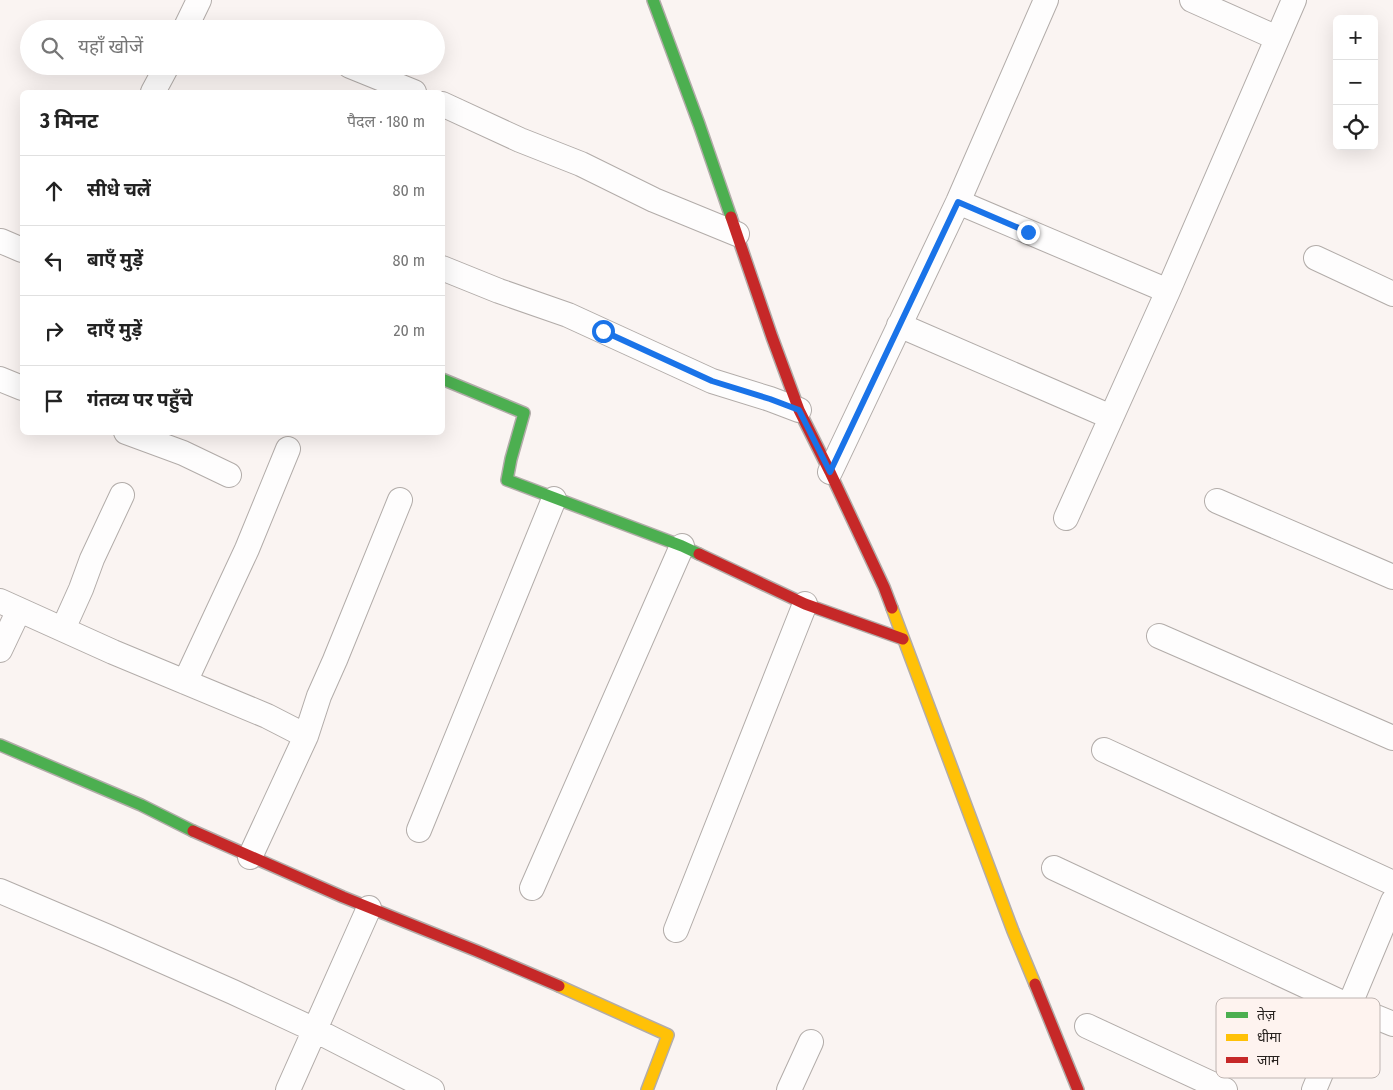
<!DOCTYPE html>
<html lang="hi">
<head>
<meta charset="utf-8">
<style>
  body { margin:0; font-family:"Fira Sans Condensed","Noto Sans Devanagari",sans-serif; background:#f2f2f2; color:#222 }
  .controls { position:absolute; right:15px; top:15px; display:grid; overflow:hidden; border-radius:8px; box-shadow:0 5px 20px #0002 }
  .controls button { width:45px; height:45px; display:grid; place-items:center; padding:0; border:0; border-bottom:1px solid #e0e0e0; background:#fff; color:#222; font:25px sans-serif }
  .stop { position:absolute; width:15px; height:15px; margin:-11px; border:4px solid #1a73e8; border-radius:50%; background:#fff }
  .stop.end { background:#1a73e8; border-color:#fff; box-shadow:0 1px 5px #0008 }
  .list { margin:0; padding:0; list-style:none }
  h2 { display:flex; justify-content:space-between; align-items:center; height:65px; margin:0; padding:0 20px; font-size:21px }
  h2 small { font-size:16px; font-weight:400; color:#767676 }
  .list li { display:grid; grid-template-columns:32px 1fr auto; gap:15px; align-items:center; box-sizing:border-box; height:70px; padding:0 20px; border-top:1px solid #e0e0e0 }
  .list b { display:block; font-size:19px; white-space:nowrap }
  .list em { font-size:16px; font-style:normal; color:#767676 }
  .icon { flex:none; width:28px; height:28px; fill:none; stroke:currentColor; stroke-width:2; stroke-linecap:round; stroke-linejoin:round }
  .map { position:relative; flex:none; width:1393px; height:1090px; overflow:hidden }
  .search { position:absolute; background:#fff; box-shadow:0 5px 20px #0002; left:20px; top:20px; width:425px; height:55px; display:flex; align-items:center; gap:12px; box-sizing:border-box; padding:0 18px; border-radius:28px; color:#767676; font-size:19px }
  .panel { position:absolute; background:#fff; box-shadow:0 5px 20px #0002; left:20px; top:90px; width:425px; height:345px; border-radius:8px }
  .map>svg:first-child { display:block }
</style>
</head>
<body>
<div class="map">
<svg width="1393" height="1090" viewBox="0 0 1393 1090">
  <rect width="100%" height="100%" fill="#faf4f2"/>
  <g fill="none" stroke-linecap="round" stroke-linejoin="round">
    <defs>
      <path id="street" d="M1192 0 1277 38
        M185 29 199 0
        M350 66 414 92
        M153 92 167 66
        M442 104 520 140 581 164 654 200 737 234
        M958 202 1168 291
        M1 241 22 250
        M1316 258 1393 294
        M442 268 499 291 568 315 712 381 770 399 799 410
        M899 325 1111 417
        M0 379 22 388
        M126 432 183 453 229 475
        M830 472 958 202 1046 0
        M1217 501 1393 577
        M1066 518 1168 291 1294 0
        M0 601 113 652 267 716 306 736
        M63 629 81 589 92 559 122 495
        M1159 636 1393 738
        M0 650 19 610
        M185 682 247 549 288 449
        M1104 750 1393 883
        M419 830 554 499
        M250 857 306 736 319 696 335 660 400 500
        M1054 868 1349 1006 1393 1024
        M532 888 682 546
        M0 891 106 936 233 992 315 1030 432 1090
        M676 930 805 604
        M1087 1026 1225 1090
        M288 1090 369 908
        M789 1090 811 1042
        M1314 1090 1393 901"/>
      <path id="fast" d="M653 0 699 124 731 217
        M442 379 524 413 511 459 507 480 682 546 699 554
        M0 745 141 805 193 831"/>
      <path id="slow" d="M892 608 1013 931 1035 984
        M559 986 668 1035 647 1090"/>
      <path id="jam" d="M731 217 772 337 799 410 830 472 884 587 892 608
        M699 554 805 604 903 639
        M193 831 343 897 477 951 559 986
        M1035 984 1078 1090"/>
    </defs>
    <use href="#street" stroke="#b2aca9" stroke-width="26"/>
    <use href="#fast" stroke="#b2aca9" stroke-width="14"/>
    <use href="#slow" stroke="#b2aca9" stroke-width="14"/>
    <use href="#jam" stroke="#b2aca9" stroke-width="14"/>
    <use href="#street" stroke="#fefdfd" stroke-width="24"/>
    <use href="#fast" stroke="#4caf50" stroke-width="11"/>
    <use href="#slow" stroke="#ffc107" stroke-width="11"/>
    <use href="#jam" stroke="#c62828" stroke-width="11"/>
  </g>
  <g fill="none" stroke-linecap="round" stroke-linejoin="round">
    <path stroke="#1a73e8" stroke-width="6" d="M603 331 712 381 770 399 799 410 830 472 958 202 1028 232"/>
  </g>
  <rect x="1216" y="998" width="164" height="80" rx="8" fill="#fef3ef" stroke="#beb4b1" stroke-width="1"/>
  <rect x="1226" y="1012" width="22" height="6" fill="#4caf50"/>
  <rect x="1226" y="1034" width="22" height="7" fill="#ffc107"/>
  <rect x="1226" y="1057" width="22" height="6" fill="#c62828"/>
  <g font-size="14" fill="#28221f">
    <text x="1257" y="1020">तेज़</text>
    <text x="1257" y="1042">धीमा</text>
    <text x="1257" y="1065">जाम</text>
  </g>
</svg>
<div class="controls">
<button>+</button>
<button>−</button>
<button><svg class="icon" aria-label="locate" viewBox="0 0 24 24"><circle cx="12" cy="12" r="6"/><path d="M12 2v4M12 18v4M2 12h4M18 12h4"/></svg></button>
</div>
<div class="stop" style="left:603px;top:331px"></div>
<div class="stop end" style="left:1028px;top:232px"></div>
<div class="search"><svg class="icon" aria-label="search" viewBox="0 0 24 24"><circle cx="10" cy="10" r="6"/><path d="M15 15l6 6"/></svg>यहाँ खोजें</div>
<section class="panel">
<h2>3 मिनट<small>पैदल · 180 m</small></h2>
<ul class="list">
<li><svg class="icon" aria-label="ahead" viewBox="0 0 24 24"><path d="M12 20V5M6 11l6-6 6 6"/></svg><div><b>सीधे चलें</b></div><em>80 m</em></li>
<li><svg class="icon" aria-label="left" viewBox="0 0 24 24"><path d="M17 20v-9H6M10 6l-5 5 5 5"/></svg><div><b>बाएँ मुड़ें</b></div><em>80 m</em></li>
<li><svg class="icon" aria-label="right" viewBox="0 0 24 24"><path d="M7 20v-9h11M14 6l5 5-5 5"/></svg><div><b>दाएँ मुड़ें</b></div><em>20 m</em></li>
<li><svg class="icon" aria-label="arrive" viewBox="0 0 24 24"><path d="M6 21V4h12l-3 4 3 4H6"/></svg><div><b>गंतव्य पर पहुँचे</b></div></li>
</ul>
</section>
</div>
</body>
</html>
